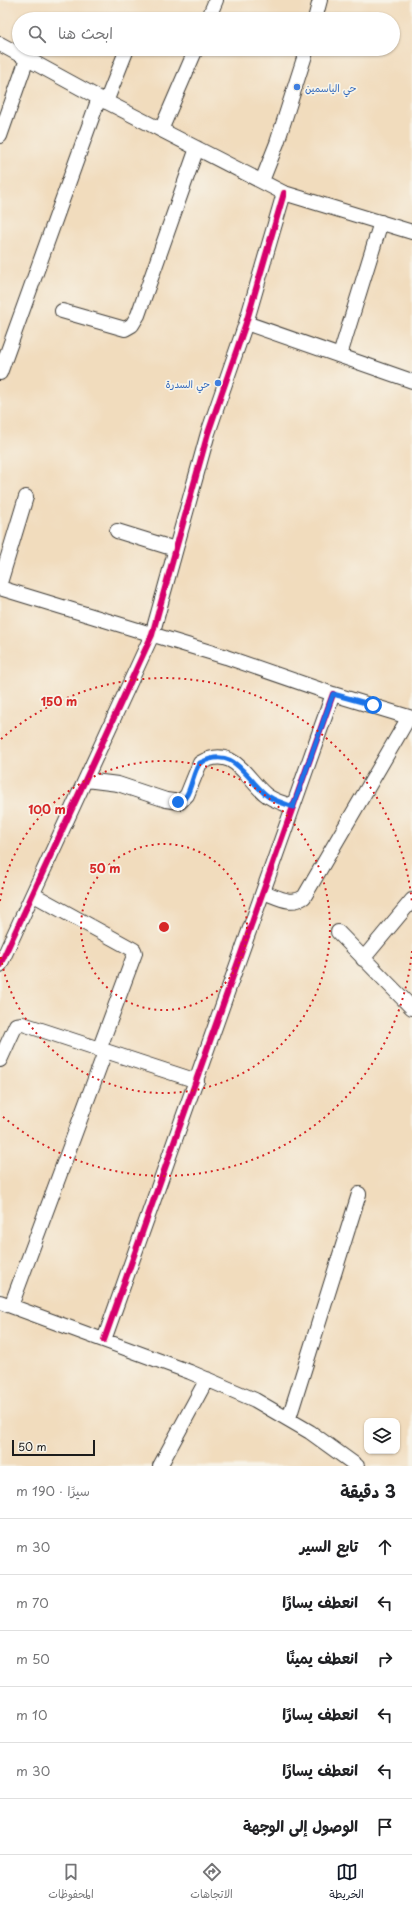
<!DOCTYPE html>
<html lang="ar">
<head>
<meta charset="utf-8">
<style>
  body { margin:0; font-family:"Playpen Sans","Playpen Sans Arabic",sans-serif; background:#f2f2f2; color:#202124; direction:rtl }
  .controls { position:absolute; right:12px; bottom:12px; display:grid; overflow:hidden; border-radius:8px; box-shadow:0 1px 3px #0004 }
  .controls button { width:36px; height:36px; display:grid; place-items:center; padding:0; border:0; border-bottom:1px solid #e0e0e0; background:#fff; color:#202124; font:20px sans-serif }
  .scale { position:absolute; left:12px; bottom:10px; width:83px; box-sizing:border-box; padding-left:4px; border:2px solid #1c1c1c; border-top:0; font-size:11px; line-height:14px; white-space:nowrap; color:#1c1c1c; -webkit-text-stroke:3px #f7f3e8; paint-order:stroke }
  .stop { position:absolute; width:12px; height:12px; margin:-9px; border:3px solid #1a73e8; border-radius:50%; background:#fff }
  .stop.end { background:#1a73e8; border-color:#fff; box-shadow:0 1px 4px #0008 }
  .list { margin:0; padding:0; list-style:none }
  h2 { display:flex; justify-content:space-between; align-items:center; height:52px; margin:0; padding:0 16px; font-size:17px }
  h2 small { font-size:13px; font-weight:400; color:#757577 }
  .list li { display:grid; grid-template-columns:26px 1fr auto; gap:12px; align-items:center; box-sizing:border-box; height:56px; padding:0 16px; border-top:1px solid #e0e0e0 }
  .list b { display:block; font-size:15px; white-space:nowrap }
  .list em { font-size:13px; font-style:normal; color:#757577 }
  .icon { flex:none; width:22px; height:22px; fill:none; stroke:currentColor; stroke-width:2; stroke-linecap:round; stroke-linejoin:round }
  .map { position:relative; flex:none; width:412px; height:1466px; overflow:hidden; direction:ltr }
  .search { position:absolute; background:#fff; box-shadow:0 1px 3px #0004; left:12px; right:12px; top:12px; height:44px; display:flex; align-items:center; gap:10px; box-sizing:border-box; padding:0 14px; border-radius:22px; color:#757577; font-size:15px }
  .sheet { height:388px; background:#fff }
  nav { display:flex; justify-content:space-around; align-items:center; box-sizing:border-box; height:56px; border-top:1px solid #e0e0e0; background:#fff; font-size:11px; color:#757577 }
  nav a { display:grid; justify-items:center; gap:2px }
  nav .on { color:#111827 }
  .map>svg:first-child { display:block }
</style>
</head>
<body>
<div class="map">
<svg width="412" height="1466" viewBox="0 0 412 1466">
  <rect width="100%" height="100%" fill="#f7f3e8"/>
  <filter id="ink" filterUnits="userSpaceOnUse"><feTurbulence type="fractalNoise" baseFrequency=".025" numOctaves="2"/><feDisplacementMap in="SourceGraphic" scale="8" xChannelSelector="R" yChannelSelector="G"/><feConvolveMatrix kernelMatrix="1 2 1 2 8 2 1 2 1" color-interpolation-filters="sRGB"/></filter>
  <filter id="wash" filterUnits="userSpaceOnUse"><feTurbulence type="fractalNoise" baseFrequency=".012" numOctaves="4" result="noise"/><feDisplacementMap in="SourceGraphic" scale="16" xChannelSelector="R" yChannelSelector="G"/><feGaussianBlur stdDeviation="0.9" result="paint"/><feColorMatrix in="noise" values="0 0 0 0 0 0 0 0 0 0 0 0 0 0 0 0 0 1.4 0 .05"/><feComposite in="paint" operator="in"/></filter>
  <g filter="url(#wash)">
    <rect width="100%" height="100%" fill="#f1dcbd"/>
  </g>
  <g filter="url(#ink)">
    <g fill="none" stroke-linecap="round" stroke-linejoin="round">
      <defs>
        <path id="minor" d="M208 19 216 0
          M315 19 320 0
          M0 44 99 98 284 193 412 232
          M106 102 127 49
          M161 130 196 49
          M0 136 27 59
          M262 181 277 143 307 49
          M62 311 125 329 132 325 138 315 197 148
          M246 323 412 381
          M340 355 381 222
          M0 373 99 98
          M117 531 175 549
          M0 583 26 497
          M0 588 226 657 333 694 412 718
          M86 780 118 784 166 800 180 802 187 795 200 763C233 744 245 777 265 794 273 801 284 803 293 807
          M263 892C278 897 290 906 304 897L409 717
          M34 895 134 950 135 953 99 1050
          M338 932 412 1008
          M363 959 412 900
          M0 965 152 635 208 433 246 323 284 193
          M0 1060 16 1025 23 1024 197 1081
          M0 1302 190 1372 255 1400 310 1432 357 1466
          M11 1306 105 1052
          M104 1340 333 694
          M289 1418 359 1194
          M160 1466 207 1379"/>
      </defs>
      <use href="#minor" stroke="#3c3934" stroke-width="16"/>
      <use href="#minor" stroke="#fff" stroke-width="14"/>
      <defs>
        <path id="cycleway" d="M0 965 152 635 208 433 246 323 284 193
          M104 1340 333 694"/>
      </defs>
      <use href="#cycleway" stroke="#f7f3e8" stroke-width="8"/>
      <use href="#cycleway" stroke="#d6006c" stroke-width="6"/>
    </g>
  </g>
  <g fill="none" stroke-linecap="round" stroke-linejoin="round" filter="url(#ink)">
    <path stroke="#1a73e8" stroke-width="5" d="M178 802C192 799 191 773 200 763 234 745 244 776 265 794 273 801 284 803 293 807L333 694 373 705"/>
  </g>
  <g fill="none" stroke="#d62828" stroke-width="2" stroke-dasharray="2 4">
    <circle cx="164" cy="927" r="83"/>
    <path d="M0 901A166 166 0 1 1 0 953"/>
    <path d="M412 951A249 249 0 0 1 1 1115M1 739A249 249 0 0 1 412 903"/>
  </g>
  <g fill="#3f7fe0" stroke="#f7f3e8" stroke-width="1.5">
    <circle cx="297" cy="87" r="4"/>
    <circle cx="218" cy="383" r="4"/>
  </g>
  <g text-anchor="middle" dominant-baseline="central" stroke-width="3.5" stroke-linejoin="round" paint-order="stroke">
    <g font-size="10" fill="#366cbe" stroke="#f7f3e8" text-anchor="start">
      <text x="305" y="87">حي الياسمين</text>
      <text x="210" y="383" text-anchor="end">حي السدرة</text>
    </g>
  </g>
  <circle cx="164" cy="927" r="6" fill="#d62828" stroke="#f7f3e8" stroke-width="2"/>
  <g font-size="12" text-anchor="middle" font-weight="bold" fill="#d62828" stroke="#f7f3e8" stroke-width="3.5" stroke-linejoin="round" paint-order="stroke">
    <text x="59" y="706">150 m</text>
    <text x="47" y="814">100 m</text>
    <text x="105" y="873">50 m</text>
  </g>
</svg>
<div class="controls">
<button><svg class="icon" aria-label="layers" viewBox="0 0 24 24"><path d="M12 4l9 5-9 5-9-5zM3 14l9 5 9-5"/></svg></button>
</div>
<div class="scale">50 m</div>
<div class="stop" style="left:373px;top:705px"></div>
<div class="stop end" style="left:178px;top:802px"></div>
<div class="search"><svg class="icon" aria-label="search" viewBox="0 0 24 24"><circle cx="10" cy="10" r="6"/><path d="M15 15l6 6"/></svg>ابحث هنا</div>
</div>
<section class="sheet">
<h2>3 دقيقة<small>سيرًا · 190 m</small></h2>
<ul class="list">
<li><svg class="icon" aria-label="ahead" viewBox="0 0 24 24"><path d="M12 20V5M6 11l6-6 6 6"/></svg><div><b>تابع السير</b></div><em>30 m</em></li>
<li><svg class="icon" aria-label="left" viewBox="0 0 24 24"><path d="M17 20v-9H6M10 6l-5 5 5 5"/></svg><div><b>انعطف يسارًا</b></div><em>70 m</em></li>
<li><svg class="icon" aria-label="right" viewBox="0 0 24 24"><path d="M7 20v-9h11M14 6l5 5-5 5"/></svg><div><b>انعطف يمينًا</b></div><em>50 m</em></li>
<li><svg class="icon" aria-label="left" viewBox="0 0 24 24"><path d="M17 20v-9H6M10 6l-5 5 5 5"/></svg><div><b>انعطف يسارًا</b></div><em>10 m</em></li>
<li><svg class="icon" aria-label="left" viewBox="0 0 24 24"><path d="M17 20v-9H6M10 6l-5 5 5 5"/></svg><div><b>انعطف يسارًا</b></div><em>30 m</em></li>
<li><svg class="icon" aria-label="arrive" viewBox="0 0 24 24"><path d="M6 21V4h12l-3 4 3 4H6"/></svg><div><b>الوصول إلى الوجهة</b></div></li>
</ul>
</section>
<nav>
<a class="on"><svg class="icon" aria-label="map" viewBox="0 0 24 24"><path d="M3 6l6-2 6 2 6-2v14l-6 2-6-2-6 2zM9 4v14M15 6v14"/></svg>الخريطة</a>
<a><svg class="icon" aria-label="directions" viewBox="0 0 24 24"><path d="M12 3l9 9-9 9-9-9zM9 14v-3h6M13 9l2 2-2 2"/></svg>الاتجاهات</a>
<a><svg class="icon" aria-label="saved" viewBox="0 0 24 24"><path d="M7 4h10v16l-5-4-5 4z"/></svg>المحفوظات</a>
</nav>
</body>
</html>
